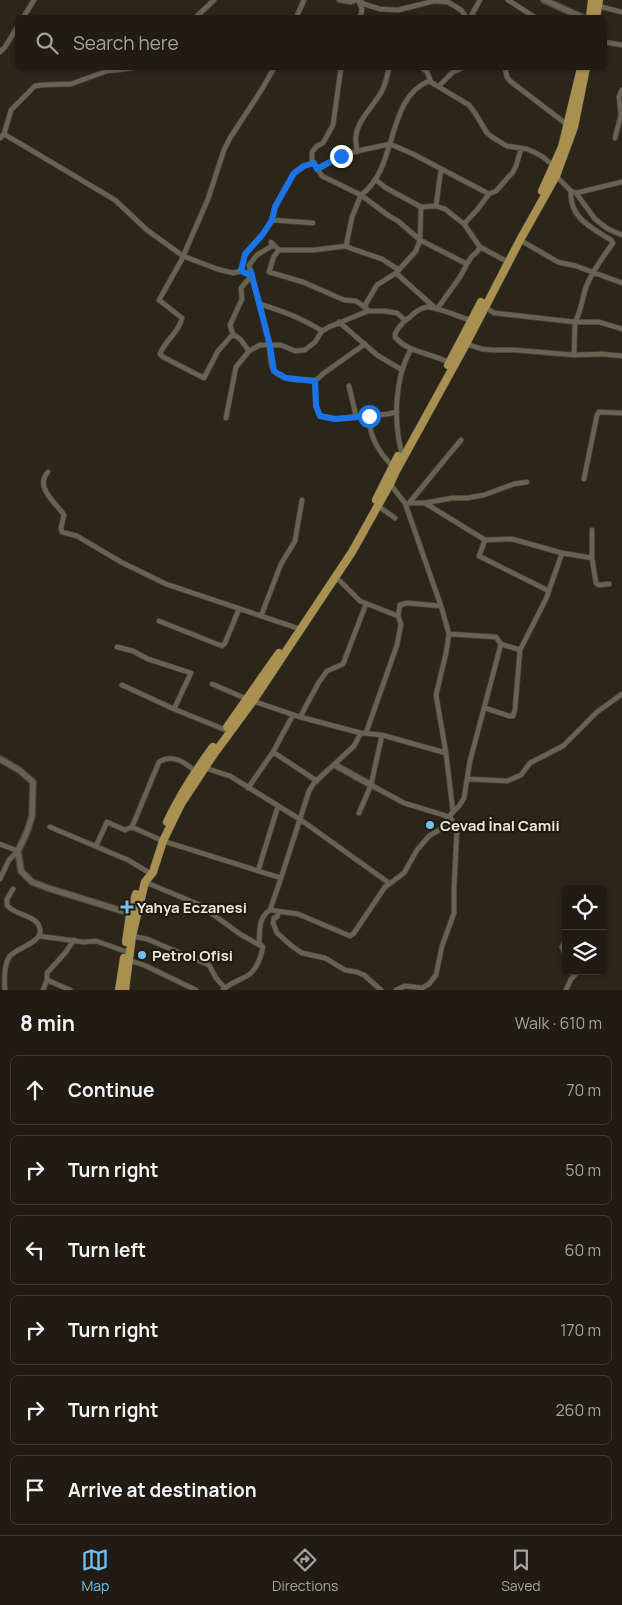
<!DOCTYPE html>
<html lang="en">
<head>
<meta charset="utf-8">
<style>
  body { margin:0; font-family:Manrope,sans-serif; background:#2d2921; color:#f1f3f6 }
  .controls { position:absolute; right:15px; bottom:15px; display:grid; overflow:hidden; border-radius:8px; box-shadow:0 1px 4px #0004 }
  .controls button { width:45px; height:45px; display:grid; place-items:center; padding:0; border:0; border-bottom:1px solid #3d3a33; background:#201c13; color:#f1f3f6; font:25px sans-serif }
  .stop { position:absolute; width:15px; height:15px; margin:-11px; border:4px solid #1a73e8; border-radius:50%; background:#fff }
  .stop.end { background:#1a73e8; border-color:#fff; box-shadow:0 1px 5px #0008 }
  .list { margin:0; padding:0; list-style:none }
  h2 { display:flex; justify-content:space-between; align-items:center; height:65px; margin:0; padding:0 20px; font-size:21px }
  h2 small { font-size:16px; font-weight:400; color:#a2a1a0 }
  .list li { display:grid; grid-template-columns:32px 1fr auto; gap:15px; align-items:center; box-sizing:border-box; height:70px; margin:0 10px 10px; padding:0 10px; border:1px solid #3d3a33; border-radius:8px }
  .list b { display:block; font-size:19px; white-space:nowrap }
  .list em { font-size:16px; font-style:normal; color:#a2a1a0 }
  .icon { flex:none; width:28px; height:28px; fill:none; stroke:currentColor; stroke-width:2; stroke-linecap:round; stroke-linejoin:round }
  .map { position:relative; flex:none; width:622px; height:990px; overflow:hidden }
  .search { position:absolute; background:#201c13; box-shadow:0 1px 4px #0004; left:15px; right:15px; top:15px; height:55px; display:flex; align-items:center; gap:12px; box-sizing:border-box; padding:0 18px; border-radius:8px; color:#a2a1a0; font-size:19px }
  .sheet { height:545px; background:#201c13 }
  nav { display:flex; justify-content:space-around; align-items:center; box-sizing:border-box; height:70px; border-top:1px solid #3d3a33; background:#201c13; font-size:14px; color:#a2a1a0 }
  nav a { display:grid; justify-items:center; gap:2px }
  nav .on { color:#71c1f4 }
  .map>svg:first-child { display:block }
</style>
</head>
<body>
<div class="map">
<svg width="622" height="990" viewBox="0 0 622 990">
  <rect width="100%" height="100%" fill="#2b2619"/>
  <g fill="none" stroke-linecap="round" stroke-linejoin="round">
    <defs>
      <path id="minor" d="M339 0 351 2 356 0
        M359 0 364 4 380 9 398 10 434 1 448 2 461 10 467 18
        M508 0 536 18
        M359 2 362 9 360 18
        M598 6 622 12
        M23 18 34 0
        M195 18 214 0
        M296 18 304 0
        M470 18 480 0
        M604 42 622 45
        M0 52 5 47 18 26
        M341 68 333 125 323 143 317 146 312 152V160L322 176 361 195C399 167 385 99 429 81L469 105 475 113 487 133 492 137 507 146 527 149 534 152 543 157 555 167
        M422 68 427 72 431 82
        M505 68 507 77 510 81 569 126
        M439 86 453 72 462 68
        M4 134 115 200 147 230 183 256 217 269 233 273 241 271 247 274 251 271
        M0 138 4 134 11 110 35 86 42 85 71 84 107 71 133 68
        M615 138 621 115 619 97 622 90
        M357 152C357 147 355 141 356 136 357 121 375 104 382 91 386 83 387 76 389 68
        M317 169 348 153 390 144 413 154 489 194 496 191 513 172 516 166 521 149
        M556 176 571 191 576 193 622 182
        M376 180 386 188 421 207 436 206 445 209 464 224 480 247 508 262
        M571 191C569 218 592 228 611 240L613 243C603 257 592 271 586 287 582 299 581 312 575 322
        M576 193 595 219 608 229 622 235
        M436 206 441 169
        M272 220 313 223
        M464 224 477 210 489 194
        M520 240 558 262 576 266 622 283
        M346 246 352 217 361 195 389 216 398 221 420 240 467 264
        M279 250 274 256 269 272 303 282 344 300 356 301 366 308 368 311
        M241 271 245 255 263 234 272 220 275 207 294 173 304 166 314 163
        M396 273 434 307
        M252 275 241 288 242 299 230 325 233 334 241 340 249 351 260 345H281L295 351 305 350 315 342 322 331 329 327 368 311H384L397 313 405 320
        M260 304C282 311 302 318 322 331
        M364 307 377 285 396 273 416 251 420 240 421 207
        M485 307 494 313 575 322 574 355
        M437 309 460 277 467 264 472 256 477 252 480 247
        M339 322 377 355 402 370
        M575 322H599L622 329
        M233 334 218 351 204 378 163 357 160 354C165 340 179 333 182 318L159 300 181 261 208 199 224 150 230 138 262 89 274 68
        M365 344 324 373 315 381C303 380 282 381 274 371 270 366 270 351 269 344 265 317 255 292 249 265L257 255 272 246 271 242 279 250H314L346 246 350 248 382 259 399 270
        M466 344 482 349 492 350H515L574 355 602 354 622 356
        M450 363C432 353 408 353 395 337V334C398 327 403 322 410 317 414 313 420 308 427 307 434 306 463 318 472 321
        M315 381 316 406 320 416 335 419 388 414 397 412
        M349 386 356 416
        M369 416C369 437 379 452 393 467
        M226 418 236 367 249 351
        M403 457C393 424 394 379 411 349
        M48 472C34 487 56 503 64 515L61 528 62 532 77 536 121 562 166 584 297 628 299 632
        M584 479 597 415 599 412 622 413
        M409 503 461 440
        M410 503H425L485 540 512 539 562 553 592 558 596 583 599 585 609 584
        M425 503 452 498H467L484 495 514 484 527 482
        M378 506 395 518
        M485 540 479 556 549 591
        M592 558V530
        M336 577 360 601 398 616
        M261 616 281 564 295 541 302 500
        M159 621 222 646 225 643 239 609
        M449 634 496 637 501 644 520 650
        M117 647 133 651 148 659 191 673 174 709
        M212 684 247 699
        M122 685 174 709 228 731
        M253 701 300 717 361 733 382 735 446 753
        M485 708 509 716H513L515 709 520 650 546 599 562 553
        M300 717 319 682 327 671 343 664 366 604
        M366 733 397 645 401 624 398 616 400 605 407 603 441 606
        M273 752 317 781
        M205 768 230 776 301 820 389 883
        M468 779 507 781 521 775 530 763 563 746 597 712 622 694
        M371 785 404 803 450 817 457 828 454 889V913L442 946 436 975 429 984 422 988 405 986 396 990
        M248 788 273 752 293 715
        M453 812 459 806 464 798 470 761 501 644
        M359 813 371 785 382 735
        M50 827 128 860 148 872H153
        M132 827 159 762C173 753 186 763 196 772
        M0 844 18 851 9 860 0 879
        M96 846 107 822 125 830 132 827 163 841 281 878
        M258 871 278 806
        M145 882 200 905 240 934 261 946
        M270 910 281 878 309 791 314 783 354 746 361 733
        M279 912 277 917 274 918 273 923 277 933 293 947 302 953 325 958 345 970 357 972 364 975 381 990
        M39 936 83 942 96 941 130 953
        M132 936 147 939 209 965 216 978 225 988
        M566 939 562 947 566 956
        M129 960 146 966 196 990
        M5 990C4 982 4 963 10 956 17 948 43 942 40 929 37 914 14 916 7 905V899L13 889
        M43 990 47 980
        M70 990 47 980V973L65 953 74 940
        M223 990C232 981 245 979 251 973 258 966 261 957 263 947L259 943C260 930 258 918 270 910L298 914 350 936 354 933 385 887 404 873 417 850 429 836 439 830 453 812 446 753 436 695 446 653 449 634 441 606 405 503 390 484
        M566 990 571 979 577 973 576 971"/>
      <path id="tertiary" d="M544 0 584 18
        M0 759 19 770 33 782 32 816 27 832 18 851 21 871 32 882 51 889 132 914
        M335 765 371 785"/>
      <path id="trunk" d="M590 18 592 0
        M596 18 599 0
        M542 191 562 147 581 68
        M448 365 481 302
        M376 500 398 456
        M227 727 279 653
        M167 822C180 795 195 771 213 747
        M126 942 130 914 136 894
        M119 990 124 958
        M125 990 132 936 145 882 153 872 163 841 181 804 214 754 253 701 352 552 390 484 396 471 466 344 520 240 556 176 574 127 586 68"/>
    </defs>
    <use href="#minor" stroke="#474339" stroke-width="6"/>
    <use href="#tertiary" stroke="#474339" stroke-width="8"/>
    <use href="#trunk" stroke="#474339" stroke-width="9"/>
    <use href="#minor" stroke="#686253" stroke-width="4.5"/>
    <use href="#tertiary" stroke="#686253" stroke-width="5.5"/>
    <use href="#trunk" stroke="#a79050" stroke-width="8"/>
  </g>
  <g fill="none" stroke-linecap="round" stroke-linejoin="round">
    <path stroke="#1a73e8" stroke-width="6" d="M341 156 317 169 314 163 304 166 294 173 275 207 272 220 263 234 245 254 241 271 248 274 251 272 252 276 270 346 274 371 286 378 315 381 316 406 320 416 335 419 369 416"/>
  </g>
  <g fill="#71c1f4" stroke="#211c0f" stroke-width="2">
    <circle cx="430" cy="825" r="5"/>
    <path d="M124.5 899.5h5v5h5v5h-5v5h-5v-5h-5v-5h5z"/>
    <circle cx="142" cy="955" r="5"/>
  </g>
  <g text-anchor="middle" dominant-baseline="central" stroke-width="4.5" stroke-linejoin="round" paint-order="stroke">
    <g font-size="15" font-weight="bold" fill="#ebe8df" stroke="#211c0f" text-anchor="start">
      <text x="440" y="825">Cevad İnal Camii</text>
      <text x="137" y="907">Yahya Eczanesi</text>
      <text x="152" y="955">Petrol Ofisi</text>
    </g>
  </g>
</svg>
<div class="controls">
<button><svg class="icon" aria-label="locate" viewBox="0 0 24 24"><circle cx="12" cy="12" r="6"/><path d="M12 2v4M12 18v4M2 12h4M18 12h4"/></svg></button>
<button><svg class="icon" aria-label="layers" viewBox="0 0 24 24"><path d="M12 4l9 5-9 5-9-5zM3 14l9 5 9-5"/></svg></button>
</div>
<div class="stop" style="left:369px;top:416px"></div>
<div class="stop end" style="left:341px;top:156px"></div>
<div class="search"><svg class="icon" aria-label="search" viewBox="0 0 24 24"><circle cx="10" cy="10" r="6"/><path d="M15 15l6 6"/></svg>Search here</div>
</div>
<section class="sheet">
<h2>8 min<small>Walk · 610 m</small></h2>
<ul class="list">
<li><svg class="icon" aria-label="ahead" viewBox="0 0 24 24"><path d="M12 20V5M6 11l6-6 6 6"/></svg><div><b>Continue</b></div><em>70 m</em></li>
<li><svg class="icon" aria-label="right" viewBox="0 0 24 24"><path d="M7 20v-9h11M14 6l5 5-5 5"/></svg><div><b>Turn right</b></div><em>50 m</em></li>
<li><svg class="icon" aria-label="left" viewBox="0 0 24 24"><path d="M17 20v-9H6M10 6l-5 5 5 5"/></svg><div><b>Turn left</b></div><em>60 m</em></li>
<li><svg class="icon" aria-label="right" viewBox="0 0 24 24"><path d="M7 20v-9h11M14 6l5 5-5 5"/></svg><div><b>Turn right</b></div><em>170 m</em></li>
<li><svg class="icon" aria-label="right" viewBox="0 0 24 24"><path d="M7 20v-9h11M14 6l5 5-5 5"/></svg><div><b>Turn right</b></div><em>260 m</em></li>
<li><svg class="icon" aria-label="arrive" viewBox="0 0 24 24"><path d="M6 21V4h12l-3 4 3 4H6"/></svg><div><b>Arrive at destination</b></div></li>
</ul>
</section>
<nav>
<a class="on"><svg class="icon" aria-label="map" viewBox="0 0 24 24"><path d="M3 6l6-2 6 2 6-2v14l-6 2-6-2-6 2zM9 4v14M15 6v14"/></svg>Map</a>
<a><svg class="icon" aria-label="directions" viewBox="0 0 24 24"><path d="M12 3l9 9-9 9-9-9zM9 14v-3h6M13 9l2 2-2 2"/></svg>Directions</a>
<a><svg class="icon" aria-label="saved" viewBox="0 0 24 24"><path d="M7 4h10v16l-5-4-5 4z"/></svg>Saved</a>
</nav>
</body>
</html>
